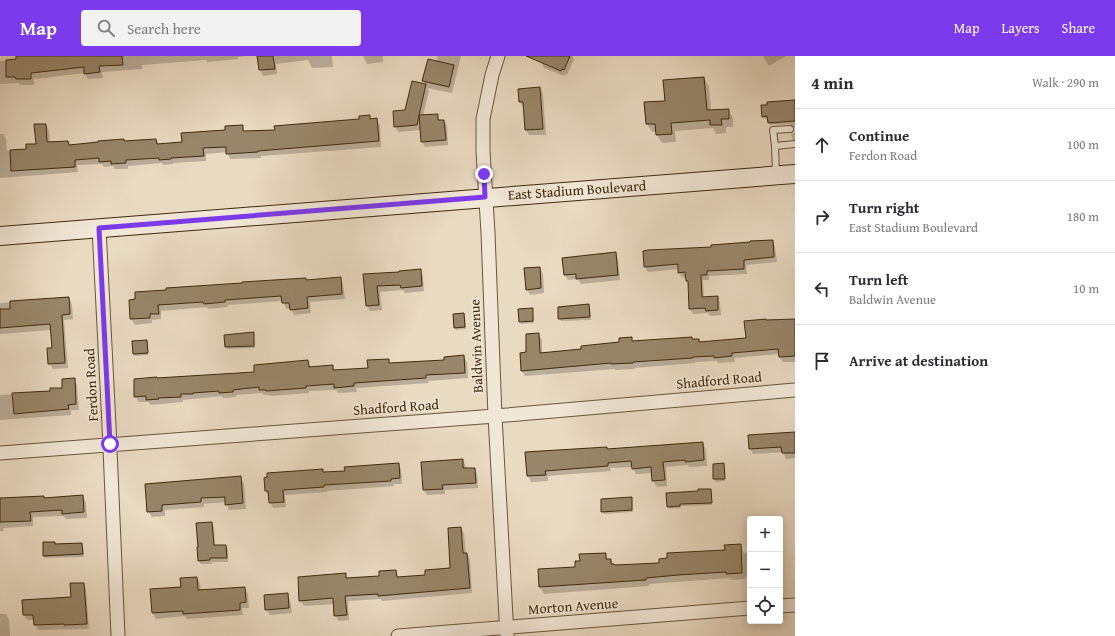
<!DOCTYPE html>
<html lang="en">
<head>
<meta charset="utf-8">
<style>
  body { margin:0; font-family:"Gentium Book Plus",serif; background:#f2f2f3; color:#2b2b33 }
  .controls { position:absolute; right:12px; bottom:12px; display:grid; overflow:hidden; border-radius:4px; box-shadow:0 2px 10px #0003 }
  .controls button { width:36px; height:36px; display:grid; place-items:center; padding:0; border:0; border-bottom:1px solid #e1e1e2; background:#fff; color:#2b2b33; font:20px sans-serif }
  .stop { position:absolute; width:12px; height:12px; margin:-9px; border:3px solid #7c3aed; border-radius:50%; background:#fff }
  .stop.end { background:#7c3aed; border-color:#fff; box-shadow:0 1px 4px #0008 }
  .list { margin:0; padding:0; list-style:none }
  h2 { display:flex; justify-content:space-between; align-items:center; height:52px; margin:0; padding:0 16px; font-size:17px }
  h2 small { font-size:13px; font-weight:400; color:#7c7c81 }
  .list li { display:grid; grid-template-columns:26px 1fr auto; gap:12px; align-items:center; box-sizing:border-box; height:72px; padding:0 16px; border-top:1px solid #e1e1e2 }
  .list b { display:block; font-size:15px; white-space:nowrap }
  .list p { margin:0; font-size:13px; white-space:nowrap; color:#7c7c81 }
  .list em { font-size:13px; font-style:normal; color:#7c7c81 }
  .icon { flex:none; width:22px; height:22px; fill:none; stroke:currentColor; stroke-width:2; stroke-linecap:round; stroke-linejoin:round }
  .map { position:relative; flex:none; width:795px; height:580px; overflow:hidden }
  header { display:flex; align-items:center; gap:24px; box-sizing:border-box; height:56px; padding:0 20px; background:#7c3aed; color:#fff }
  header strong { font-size:19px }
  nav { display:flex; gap:22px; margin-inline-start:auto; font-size:14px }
  .search { width:280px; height:36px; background:#f2f2f3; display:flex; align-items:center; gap:10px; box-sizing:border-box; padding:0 14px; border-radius:4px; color:#7c7c81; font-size:15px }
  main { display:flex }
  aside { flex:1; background:#fff }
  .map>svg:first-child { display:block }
</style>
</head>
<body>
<header>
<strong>Map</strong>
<div class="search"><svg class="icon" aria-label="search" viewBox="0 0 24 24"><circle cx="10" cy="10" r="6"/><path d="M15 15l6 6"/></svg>Search here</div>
<nav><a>Map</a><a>Layers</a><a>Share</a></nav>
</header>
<main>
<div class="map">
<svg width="795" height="580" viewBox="0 0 795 580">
  <rect width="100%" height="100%" fill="#e9dac2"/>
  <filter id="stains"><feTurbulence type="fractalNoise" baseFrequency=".005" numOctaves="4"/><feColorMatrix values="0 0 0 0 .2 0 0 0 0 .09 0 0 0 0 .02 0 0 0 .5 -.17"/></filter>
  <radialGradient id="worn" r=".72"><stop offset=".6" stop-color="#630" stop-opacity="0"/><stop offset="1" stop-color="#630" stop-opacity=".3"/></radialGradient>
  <path fill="#0003" d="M34 0H245L238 1V3L207 6 206 4 142 9V13L102 16 103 22 88 23 85 17 34 23V29H20L19 27 0 28V5L17 4Z
    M258 0H332L333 11 312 12 308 4 276 8 277 18 263 20 260 14Z
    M363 0H383V6L367 8Z
    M438 0H461L452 37 427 32 429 35 423 60 437 59 440 65H444L447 70 448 89 425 91 422 85 421 74 398 76 395 70 406 55 412 26 426 29 423 25 434 13Z
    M543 0H572L574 3 567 19 565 18 564 20 544 12 541 6Z
    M763 0H786L769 10Z
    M704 22 709 31 711 54H728L733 62V71H726V77L716 78 713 72 675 75 676 86 662 87 657 79V76H652L647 68 666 46Z
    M540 32 543 38 546 79H529L526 74 525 51H523L520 46Z
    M795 45V72L792 71 790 68 770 69 768 62 764 63 763 60Z
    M370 60 371 64 376 63 380 69 381 91 261 100V102L230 103 227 96 206 98V105L173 107V108L163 109 162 107 128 110V113H115L113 110 104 111 102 108 77 109 78 116 0 122V78H3L6 83 7 95 27 94 37 89 46 69 49 74 50 87 68 86 70 90 124 84 125 86 156 84 159 89 183 87 242 70 245 76 276 75 360 64Z
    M795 74V84H793L791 78 795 76Z
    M772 185 775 190 777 206 746 209 747 218 709 220V224H703L704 242 717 241 720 246 721 259 710 260 708 257 693 258 690 253 689 228 687 225V221L682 222 679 216V213L648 216 645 211 712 192Z
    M615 197 618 203 620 224 581 228 578 223 568 224 565 219Z
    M540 212 543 218 544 237 530 239 527 233Z
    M420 214 423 220 424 235 405 237 403 234 380 236 382 254 370 255 367 249 365 219Z
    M340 222 343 228 345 243 310 246 311 257 294 259 291 252 286 253 283 245 228 249V251L208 253 207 251 161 255V263L152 264V267L135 269 131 263 130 244 306 225Z
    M69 242 72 248 73 263 64 264 68 312 53 313 49 307 53 293 52 274 0 278V247Z
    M589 249 590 252 591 264 561 265 559 262Z
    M532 254 533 256 534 267 521 268 520 265Z
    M464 258 465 260 466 273 456 274 455 271Z
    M795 264V306H783L780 301 779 298 734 302 735 306 718 307 717 305 695 306V307L635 312V313L615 314V313L525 320 522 315 527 297 538 278 542 284V297L582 294 620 287 631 282 633 286 691 282 693 284H698L700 287 747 283Z
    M253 277 254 280 255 292 227 293 226 290Z
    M146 285 148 288V299L135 300 134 298Z
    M463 300 467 306 468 322 428 325 429 327 356 332 357 336 338 337 336 334 309 335V337L270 340 269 339H264L262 337 236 339V341L223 342 221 340 183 344V346L151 349 148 346H139L135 340 255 317 308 305 311 312 333 310 335 315 369 313 388 304 390 308 445 305Z
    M74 323 77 329 79 354H71V359L0 364V339L51 336 64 333Z
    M795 377V402L786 403 783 396 753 398 750 392Z
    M702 387 706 393 707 410 689 411 688 409 666 411 667 430 657 431 653 425V417L636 418 633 411 610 412 611 415 548 420V425L531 426 528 420 526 397 607 394Z
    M462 404 466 410V413H474L477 418 478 432 445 434V438L427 439 424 434Z
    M398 408 401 413 402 428H393L394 430 327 435V436L285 439 286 451 273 452 266 435 322 414 324 417 346 416Z
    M714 408H723L725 411V425L716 426 714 423Z
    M240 421 244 427 246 453 229 454 226 446 204 448V451L165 454V460L152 461 148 455 146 429Z
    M711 434 712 436V449L681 450V452L670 453 668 451 699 436Z
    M83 440 86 446 87 462 66 463 64 460 33 461V470L3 472 4 475H0V443H44Z
    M631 442 632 445 633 456 604 458 602 455Z
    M211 467 214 471 215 490H226L228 494V506H212V508H201L199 505Z
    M461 472 464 477 466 498H467L470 503 472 537 382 545 381 543 348 545 349 564 339 565 335 559V548L304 550 300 544 345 518 348 523 380 521 395 515 399 522 427 520 451 513Z
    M44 487H54L56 489 82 488 83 491 84 501 46 502 44 500Z
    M740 489 744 497H750V520L745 521V523L731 524 730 522 649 528V530L544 538 540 531 539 514 577 512 581 506 605 498 608 504H610L615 510 660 508 726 495Z
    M197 522 200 527 201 535 245 532 248 538 249 552H242L243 559 187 563 185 560 156 563 153 557 151 534 182 531Z
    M83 528 86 533 89 573 38 574 35 569 34 564H27L24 559 23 545 72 542Z
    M287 538 290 544 292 557 270 559 266 553Z
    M0 558H6L9 564 10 580H0Z"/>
  <path fill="#98866a" stroke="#402a0b" d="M16 0H122L123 9 99 10 100 16 84 18V11L31 17V23H16L15 21H6V4L16 3Z
    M257 0H273L275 13 259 14Z
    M526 0H570L564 14 562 13 561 15Z
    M428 3 454 9 449 31 422 25Z
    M704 21 707 54 729 53V63H721L722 69H710V64L671 67 672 78 656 79 655 68H646L644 46 665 45 663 24Z
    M412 25 426 28 417 69 394 71 393 55 405 54Z
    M540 31 543 73 525 74 523 46H519L518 33Z
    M795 44V65L768 67 767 60 762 61 761 49H767V46Z
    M438 58V64H444L446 84 421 86 419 59Z
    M370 59V63L377 62 379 85 258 95V96L226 98V91L203 92 204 100 171 102V103L159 104V102L126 104V107L111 108V105L99 106V102L75 104V111L11 115 10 94 26 93V88H36L34 68H46L47 86 68 85 69 89 98 86V85L124 83V85L156 83 157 88 182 86 181 77 225 74V70L243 69V75L275 74 274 70 359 63V60Z
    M773 184 774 201 744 204V213L707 215V219H701L702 241 718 240V254L706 255 705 252 689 253 688 225H686L685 216 678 217V208L644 211 643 195 648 194 711 191V189L750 186V185Z
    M616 196 618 219 576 223V218L564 219 562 202Z
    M540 211 541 232 526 234 524 212Z
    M421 213 422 230 401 232 400 229 377 230 379 249 366 250 363 218 399 216V215Z
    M341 221 342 238 307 241 308 252 290 254 289 247H282L281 240 225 244V246L204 248 203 246 158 249 159 258H150V262L130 263 129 244 135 243V236L166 234V232L242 227V226L306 222V224Z
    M69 241 70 258 62 259 65 307 48 308 47 292H52L50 268 0 272V253H10V245Z
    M589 248 590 261 558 263V251Z
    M533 252V265L519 266 518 253Z
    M464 257 465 271 454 272 453 258Z
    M766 263V264L795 263V300L779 301 778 293 732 297V300L714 302V300L693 301V302L633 306V307L611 308V307L521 315 520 297 526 296V278L539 277 540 297 581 293V290L619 286V282L632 281V285L692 281V283H699V286L746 282 744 265Z
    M254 276V290L225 291 224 279Z
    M147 284 148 297 133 298 132 285Z
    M464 299 465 317 426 319V322L354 327V330L334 332V328L306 330V332L266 335V334H259V331L233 334V336L219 337V335L193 337V338H181V341L158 342 159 343 146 344V340L134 341V323L157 321V322L254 316V309L308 304 309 311 333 309V314L368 312 367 304 389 303V307L444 304V301Z
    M75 322 76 348 68 349 69 353 14 358 12 337 50 335V332H62V323Z
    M795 376V397H782L781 391 749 393 748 379Z
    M703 386 704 404 685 406V404L663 406 665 424 652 425 651 411 632 413 631 405 608 407V410L545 415 546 419 527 420 525 396 607 391V393Z
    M463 403V412H475L476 427 442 429 443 433 423 434 421 406Z
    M399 407 400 422 391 423V425L324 429V431L283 434 284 446 269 447 268 435H265L264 422 267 421V417L323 413V416L345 415 344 411Z
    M724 407 725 423H713V408Z
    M241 420 243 447 225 449V441L201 442V446L162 449V455L147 456 145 428Z
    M698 433H711L712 447 680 448V450L667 451 666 437 698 435Z
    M83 439 84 456 62 458V454L30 456 31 465 0 466V442L44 440V442Z
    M632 441V454L601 456V443Z
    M212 466 214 489H226L227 502H210V504L198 505 197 491H198L196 467Z
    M461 471 463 497H467L470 532 378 540V538L345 540 347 559 334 560 333 542 299 545 298 521 346 517V522L379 520V515L396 514 397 521 425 519V514L450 512 448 472Z
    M43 486H55V488L82 487 83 498 43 500Z
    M741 488 742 517 726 518V516L678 519 646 522V524L539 531 538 513 575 511V505H580L579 498 606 497V503H611V508H614L615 509 659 507V503L667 502V497L725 494 724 489Z
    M197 521 198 534 245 531 246 546 240 547V554L183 558V555L152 557 150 533 181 531 180 522Z
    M70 527H84L87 568 64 569V568L34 569 33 559H23L22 544 71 541Z
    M288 537 289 552 265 554 264 539Z"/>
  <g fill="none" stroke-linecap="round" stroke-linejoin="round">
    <defs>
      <path id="service" d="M775 90 773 74 790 73
        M776 118 775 90 795 88"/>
      <path id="minor" d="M498 0 492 19 483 63V95L488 177 495 360 507 580
        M99 172 109 369 118 580
        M0 397 495 360 795 334
        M780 550 795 549
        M398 580 750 552"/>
      <path id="secondary" d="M0 180 795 118"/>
    </defs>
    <use href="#service" stroke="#6a5639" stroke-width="8"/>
    <use href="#minor" stroke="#6a5639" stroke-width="15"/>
    <use href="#secondary" stroke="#402a0b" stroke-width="20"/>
    <use href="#service" stroke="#f1e7d7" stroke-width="6"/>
    <use href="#minor" stroke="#f1e7d7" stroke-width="13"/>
    <use href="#secondary" stroke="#f1e7d7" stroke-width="18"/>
  </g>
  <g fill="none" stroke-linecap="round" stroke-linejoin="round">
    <path stroke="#7c3aed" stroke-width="5" d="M110 388 99 172 485 141 484 118"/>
  </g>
  <g text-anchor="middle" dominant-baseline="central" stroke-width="3" stroke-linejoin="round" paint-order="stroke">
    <g font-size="14" fill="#402a0b" stroke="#f1e7d7">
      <text transform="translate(577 134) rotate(-4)">East Stadium Boulevard</text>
      <text transform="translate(476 290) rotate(-92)">Baldwin Avenue</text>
      <text transform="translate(719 324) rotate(-5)">Shadford Road</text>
      <text transform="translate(91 329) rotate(-93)">Ferdon Road</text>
      <text transform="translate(396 351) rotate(-4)">Shadford Road</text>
      <text transform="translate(573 550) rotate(-4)">Morton Avenue</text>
    </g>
  </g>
  <rect width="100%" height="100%" filter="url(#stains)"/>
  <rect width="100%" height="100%" fill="url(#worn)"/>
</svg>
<div class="controls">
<button>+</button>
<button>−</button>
<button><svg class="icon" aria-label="locate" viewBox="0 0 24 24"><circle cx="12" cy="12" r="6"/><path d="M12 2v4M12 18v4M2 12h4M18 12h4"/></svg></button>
</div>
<div class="stop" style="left:110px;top:388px"></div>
<div class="stop end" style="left:484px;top:118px"></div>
</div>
<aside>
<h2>4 min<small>Walk · 290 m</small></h2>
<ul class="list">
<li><svg class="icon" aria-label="ahead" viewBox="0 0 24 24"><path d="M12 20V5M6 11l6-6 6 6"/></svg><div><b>Continue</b><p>Ferdon Road</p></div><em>100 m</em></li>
<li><svg class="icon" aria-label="right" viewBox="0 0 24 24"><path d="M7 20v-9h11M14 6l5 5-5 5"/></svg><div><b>Turn right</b><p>East Stadium Boulevard</p></div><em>180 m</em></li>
<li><svg class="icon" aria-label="left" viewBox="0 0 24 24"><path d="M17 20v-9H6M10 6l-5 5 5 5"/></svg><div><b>Turn left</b><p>Baldwin Avenue</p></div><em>10 m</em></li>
<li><svg class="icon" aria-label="arrive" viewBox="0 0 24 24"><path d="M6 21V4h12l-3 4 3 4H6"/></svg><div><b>Arrive at destination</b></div></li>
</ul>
</aside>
</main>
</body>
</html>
